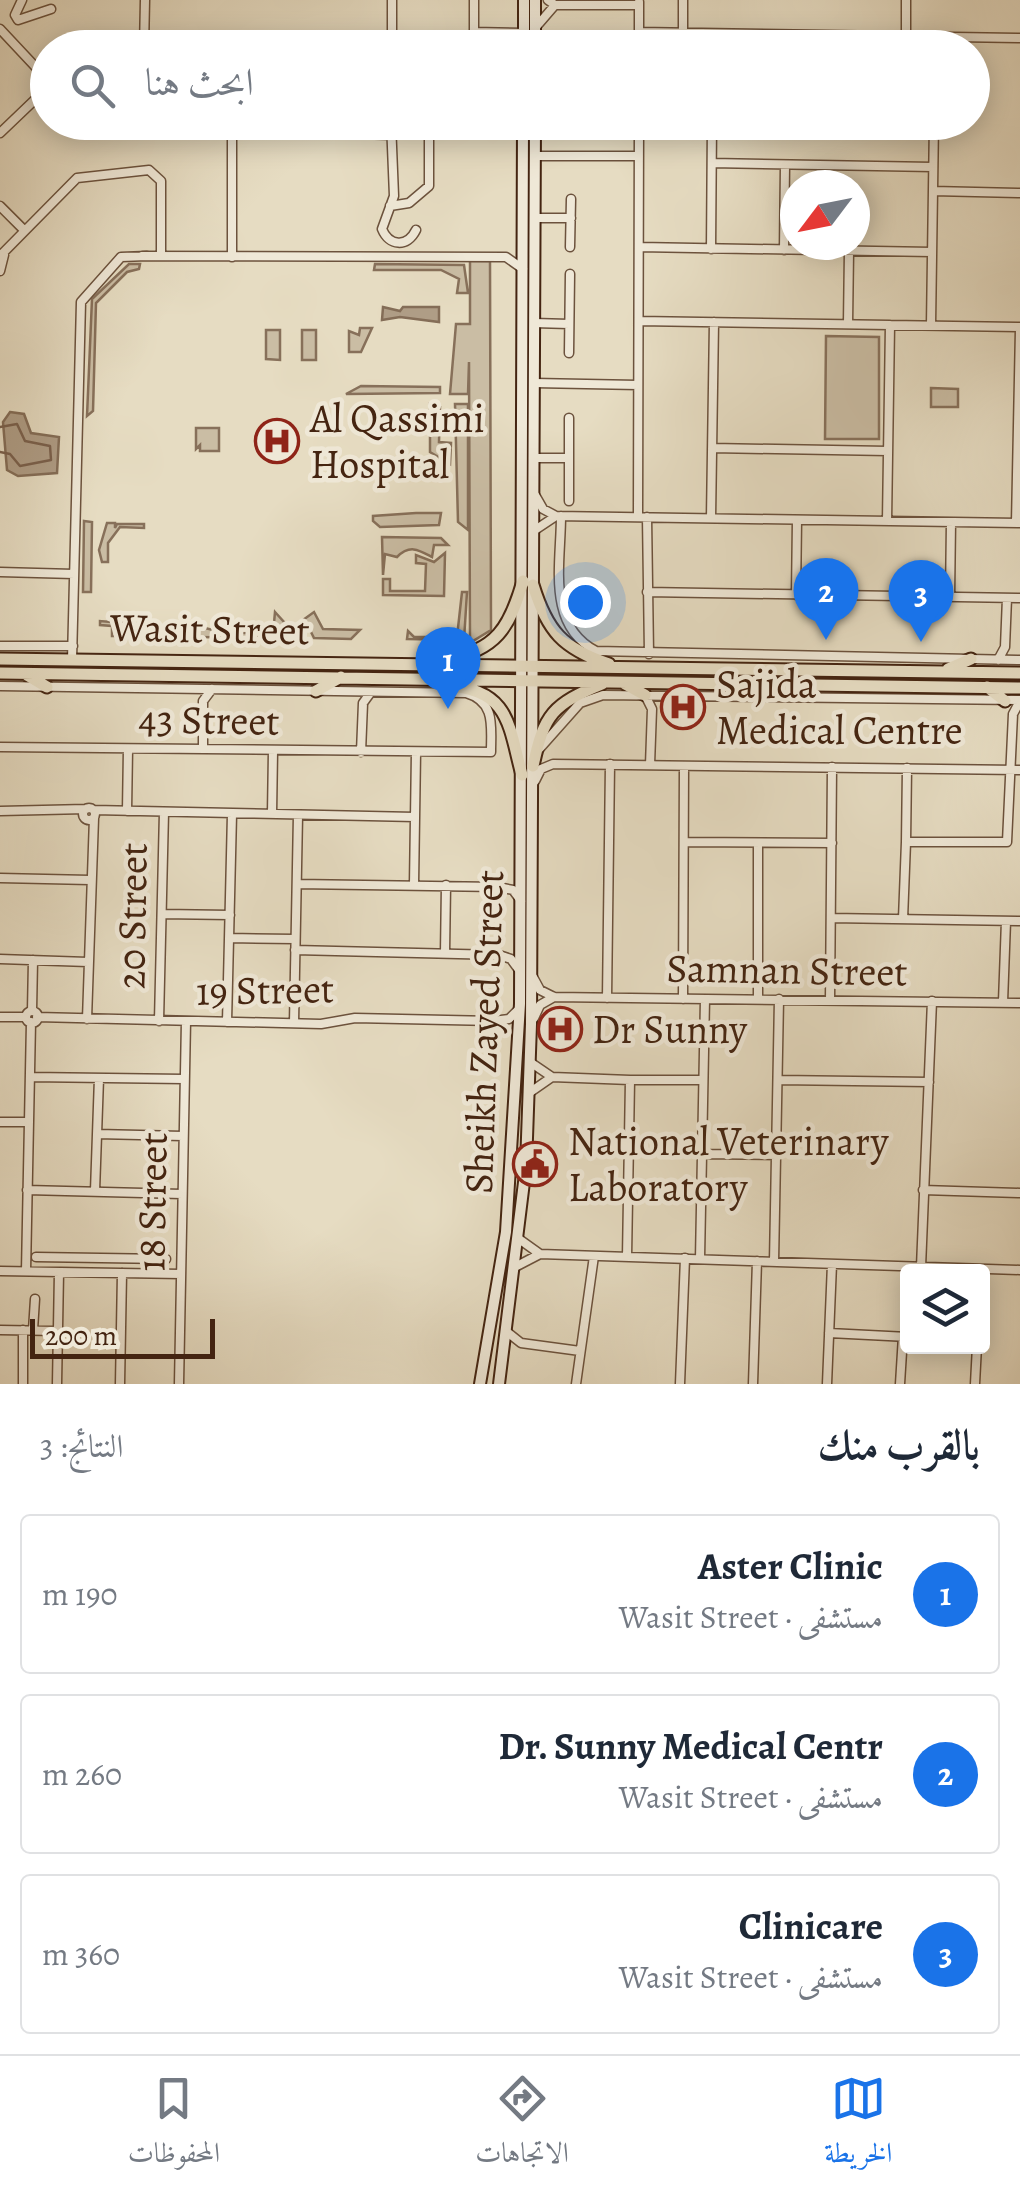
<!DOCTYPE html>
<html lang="ar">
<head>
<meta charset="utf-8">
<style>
  body { margin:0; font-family:Alegreya,Amiri,serif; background:#f2f2f3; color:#1f2937; direction:rtl }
  .controls { position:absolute; right:30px; bottom:30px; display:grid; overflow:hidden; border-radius:10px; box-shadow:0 5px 25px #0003 }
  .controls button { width:90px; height:90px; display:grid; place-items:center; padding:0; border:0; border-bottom:2px solid #e0e1e3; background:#fff; color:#1f2937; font:50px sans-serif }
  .compass { position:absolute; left:780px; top:170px; width:90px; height:90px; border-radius:50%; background:#fff; box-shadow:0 5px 25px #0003; rotate:238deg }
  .scale { position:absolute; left:30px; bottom:25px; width:185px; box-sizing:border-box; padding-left:10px; border:5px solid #442411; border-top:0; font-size:28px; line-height:35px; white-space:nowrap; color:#442411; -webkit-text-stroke:8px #efe8d7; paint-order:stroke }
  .you { position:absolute; left:585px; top:602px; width:35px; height:35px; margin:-25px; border:8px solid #fff; border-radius:50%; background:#1a73e8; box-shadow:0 0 0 15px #1a73e833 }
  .badge { display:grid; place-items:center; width:65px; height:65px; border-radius:50%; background:#1a73e8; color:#fff; font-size:32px; font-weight:700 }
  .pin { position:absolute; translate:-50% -82px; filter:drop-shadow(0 2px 5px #0008) }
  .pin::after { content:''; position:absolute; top:52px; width:35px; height:30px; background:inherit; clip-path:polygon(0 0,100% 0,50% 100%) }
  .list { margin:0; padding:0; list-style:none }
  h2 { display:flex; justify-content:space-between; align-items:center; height:130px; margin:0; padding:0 40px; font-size:42px }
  h2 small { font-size:32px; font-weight:400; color:#747a83 }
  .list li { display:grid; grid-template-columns:65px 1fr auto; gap:30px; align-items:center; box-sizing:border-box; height:160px; margin:0 20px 20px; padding:0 20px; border:2px solid #e0e1e3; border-radius:10px }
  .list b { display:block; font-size:38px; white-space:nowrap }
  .list p { margin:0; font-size:32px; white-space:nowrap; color:#747a83 }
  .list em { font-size:32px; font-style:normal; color:#747a83 }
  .icon { flex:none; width:55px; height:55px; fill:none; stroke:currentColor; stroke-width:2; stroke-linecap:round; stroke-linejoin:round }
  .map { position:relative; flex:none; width:1020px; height:1384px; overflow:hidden; direction:ltr }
  .search { position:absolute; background:#fff; box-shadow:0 5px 25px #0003; left:30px; right:30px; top:30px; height:110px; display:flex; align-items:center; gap:25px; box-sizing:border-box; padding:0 35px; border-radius:55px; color:#747a83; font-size:38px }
  .sheet { height:670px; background:#fff }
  nav { display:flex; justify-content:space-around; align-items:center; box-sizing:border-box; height:140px; border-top:2px solid #e0e1e3; background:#fff; font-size:28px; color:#747a83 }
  nav a { display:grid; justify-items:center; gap:5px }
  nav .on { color:#1a73e8 }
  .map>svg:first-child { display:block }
</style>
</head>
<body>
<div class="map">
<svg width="1020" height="1384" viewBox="0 0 1020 1384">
  <rect width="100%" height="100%" fill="#e6dcc2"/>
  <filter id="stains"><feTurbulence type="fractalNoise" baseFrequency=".002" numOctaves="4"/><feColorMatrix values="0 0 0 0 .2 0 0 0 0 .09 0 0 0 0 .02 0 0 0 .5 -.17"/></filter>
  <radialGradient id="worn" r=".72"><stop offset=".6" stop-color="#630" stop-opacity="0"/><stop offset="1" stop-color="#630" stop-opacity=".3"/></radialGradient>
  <path fill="#cabda4" stroke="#87705a" stroke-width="2.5" d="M470 261H490L491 630 468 644 435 648V642L465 643 470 638 469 362 468 394H450L456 324H470Z
    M129 264H140L139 269 127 272 96 303 93 411 87 416 92 299Z
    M375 264 464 265 468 293H457L459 279 441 270H374Z
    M360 328H372L361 352H349V331L359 335Z
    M266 330H280V360L266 359Z
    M302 330H316V360H302Z
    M826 336 879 337V439H825Z
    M361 386 440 387V393L346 394Z
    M931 388 958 389V407H931Z
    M430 404 440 407 439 442 451 443 450 464 430 452Z
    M455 404H468V530L458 522Z
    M196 428H219V451H200V445L196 449Z
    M416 513H441L439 525 380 527 373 521V516Z
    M84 521 92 522 91 592H83Z
    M107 523H115V528L117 524H144V528L120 527 108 543V562H102L99 550Z
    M382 537 441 538 448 545H434L432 557C419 550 410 544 397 557L385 554 383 575Z
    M445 553 444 596 383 595V579H390V591H425L426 564 416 563V555L434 562Z
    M462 592H467L464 640 407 639 408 631 414 637H457Z
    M275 612 284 622V638L112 636V626L100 625V621L123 623 124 630H196L197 626 225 633H261L274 623Z
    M314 612 323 629 360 630 351 639 314 638 310 630 300 631 303 620Z"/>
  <path fill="#af9d86" stroke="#846d57" stroke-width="2.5" d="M383 307 400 311 403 307H439V322L400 317 382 320Z
    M10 412 24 414 31 433 59 437 57 473 18 476 7 470 3 422Z"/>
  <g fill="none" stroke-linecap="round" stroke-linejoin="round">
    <path stroke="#7a604c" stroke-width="2.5" d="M0 427 17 424 25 441 50 446 51 460 20 466 10 454 0 452"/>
    <defs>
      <path id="minor" d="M22 0 15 15 18 20 51 9
        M392 0V48
        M548 0 555 5H639
        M536 27 555 5
        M0 29 45 77
        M474 32 524 33
        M639 32 1020 38
        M683 33V0
        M906 36V0
        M144 48 145 0
        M474 48V0
        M570 48V41
        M639 48V2
        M391 122 394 196 382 229C389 246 407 248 416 230
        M570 131V122
        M0 133 45 90
        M357 134 392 135
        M535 156H639
        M712 163 933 167
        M933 191 1020 193
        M0 206 24 230
        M390 206 409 203 429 186V122
        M534 218H571
        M570 247 571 199
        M639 247 932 252
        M711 249 712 122
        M784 250 785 165
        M0 256 77 178 149 170 161 181V256
        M142 256 506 257 523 269
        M232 257V122
        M0 271 4 255
        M639 321 1020 327
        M534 323 569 324
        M848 324 849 251
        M931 325 934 122
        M569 353 570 274
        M534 383 638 385
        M712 448 888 451
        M534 458H569
        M535 495 543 509 556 516
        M569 501V418
        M561 516C561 564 546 625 596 651L1020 660
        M638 517 639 122
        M647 517 649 654
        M711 518 714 322
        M887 521 890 325
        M1016 523 1020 329
        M535 530 556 516 1020 523
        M0 572 74 574
        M647 592 1020 598
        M796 595 797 520
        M950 597 951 522
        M0 646H73
        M72 660 81 302 121 257 147 256
        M998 660 1005 647 1007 598
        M0 686 466 693C496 702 491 726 491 752L0 747
        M645 695 652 709 650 765
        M540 748 580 703 603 695 1020 700
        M203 749V701L212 689
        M361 752 363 703 371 692
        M907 768 906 842H1007L1013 714 1020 701
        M535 781 541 769 553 764 1020 770
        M83 814a6 6 0 1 1 12 0a6 6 0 1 1-12 0Z
        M94 810 415 817
        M0 811 86 809
        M127 811 128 749
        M272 814 273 751
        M684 842 832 843
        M0 878 90 880
        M297 884 498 887 513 890 521 901
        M414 885 416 752
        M162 914 230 915
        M831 918 1020 921
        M903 919 906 842
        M229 938 295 939
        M295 950 499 955 511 959 519 970
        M445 953 446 885
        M0 959 88 962
        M533 977 540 990 554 997 1020 1003
        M607 998 610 764
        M683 999 684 766
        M758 999V843
        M830 1000 832 767
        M1003 1002 1006 921
        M32 1011 33 960
        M26 1017a6 6 0 1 1 12 0a6 6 0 1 1-12 0Z
        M0 1017H26
        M37 1017 321 1024 355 1018 493 1021 509 1019 519 1009
        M534 1018 540 1005 554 997
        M87 1019 94 818
        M159 1021 164 812
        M227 1022 232 814
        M294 1023 298 815
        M530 1062 552 1077 630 1080
        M30 1077 184 1079
        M779 1080 929 1082
        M529 1093 552 1077
        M0 1122H29
        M97 1134 183 1136
        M702 1154 777 1155
        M27 1190 182 1194
        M923 1190 1020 1193
        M95 1191 99 1078
        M519 1239 540 1254 1020 1270
        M36 1257 166 1259
        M627 1257 630 1080H703
        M700 1259 705 999
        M774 1262 779 999
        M515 1267 540 1254
        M921 1267 932 1001
        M0 1271 181 1274
        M26 1271 31 1022
        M0 1330 58 1331
        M23 1330V1384
        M33 1330 35 1299
        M506 1331 521 1343 580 1351
        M829 1333 908 1337
        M57 1384 59 1272
        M120 1384 122 1273
        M179 1384 186 1021
        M576 1384 594 1256
        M680 1384 685 1258
        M753 1384 757 1261
        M827 1384 832 1264
        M900 1384 903 1336
        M975 1384 977 1346"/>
      <path id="secondary" d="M524 48V0
        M535 48V0
        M480 1384 506 1232 520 1004 523 122
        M499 1384 526 1166 531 1024 535 122"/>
      <path id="primary" d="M533 585C547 631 563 649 609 664
        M0 659 1020 673
        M446 659C496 651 510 627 523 581
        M948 669 971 659
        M0 673 1020 688
        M27 675 47 687
        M625 684 645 695
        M447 686C510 689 509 727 522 775
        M987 687 1005 701
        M316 691 341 677
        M533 766C544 714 553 704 602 684"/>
    </defs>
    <use href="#minor" stroke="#6c523d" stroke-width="11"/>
    <use href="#secondary" stroke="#442411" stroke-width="14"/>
    <use href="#primary" stroke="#442411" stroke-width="15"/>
    <use href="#minor" stroke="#efe8d7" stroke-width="8"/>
    <use href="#secondary" stroke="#efe8d7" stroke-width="10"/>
    <use href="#primary" stroke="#e6dcc2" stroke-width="11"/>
  </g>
  <defs>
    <symbol id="hospital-ring" viewBox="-11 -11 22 22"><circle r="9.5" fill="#efe8d7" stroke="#8f2418" stroke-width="1.5"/><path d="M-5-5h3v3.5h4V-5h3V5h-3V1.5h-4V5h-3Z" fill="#8f2418"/></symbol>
    <symbol id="civic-ring" viewBox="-11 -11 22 22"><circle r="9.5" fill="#efe8d7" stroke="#8f2418" stroke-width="1.5"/><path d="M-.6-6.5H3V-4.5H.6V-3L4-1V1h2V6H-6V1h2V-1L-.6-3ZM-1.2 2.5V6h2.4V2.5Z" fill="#8f2418"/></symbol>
  </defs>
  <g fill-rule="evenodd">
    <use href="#hospital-ring" x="252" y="416" width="50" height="50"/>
    <use href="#hospital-ring" x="658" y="682" width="50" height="50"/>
    <use href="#hospital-ring" x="535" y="1004" width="50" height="50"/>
    <use href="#civic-ring" x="510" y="1139" width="50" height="50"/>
  </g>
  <g text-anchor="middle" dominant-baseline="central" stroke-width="9" stroke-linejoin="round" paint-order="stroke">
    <g font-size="40" fill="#442411" stroke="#efe8d7" text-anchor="start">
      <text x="310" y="418">Al Qassimi<tspan x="310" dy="46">Hospital</tspan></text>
      <text x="716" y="684">Sajida<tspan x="716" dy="46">Medical Centre</tspan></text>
      <text x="592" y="1029">Dr Sunny</text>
      <text x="568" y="1141">National Veterinary<tspan x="568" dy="46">Laboratory</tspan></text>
    </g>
    <g font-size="40" fill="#442411" stroke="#efe8d7">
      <text transform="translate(210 629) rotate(1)">Wasit Street</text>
      <text transform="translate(209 720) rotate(1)">43 Street</text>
      <text transform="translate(132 916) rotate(-89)">20 Street</text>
      <text transform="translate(787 970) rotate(1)">Samnan Street</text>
      <text transform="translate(265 990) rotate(-1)">19 Street</text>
      <text transform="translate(484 1032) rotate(-88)">Sheikh Zayed Street</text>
      <text transform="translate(152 1202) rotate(-89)">18 Street</text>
    </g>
  </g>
  <rect width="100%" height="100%" filter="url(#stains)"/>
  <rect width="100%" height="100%" fill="url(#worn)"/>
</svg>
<div class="controls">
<button><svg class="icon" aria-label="layers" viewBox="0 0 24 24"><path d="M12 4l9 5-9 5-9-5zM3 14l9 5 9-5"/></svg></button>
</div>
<svg class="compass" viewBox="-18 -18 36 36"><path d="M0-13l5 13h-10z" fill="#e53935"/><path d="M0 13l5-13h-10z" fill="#747a83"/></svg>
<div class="scale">200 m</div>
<div class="you"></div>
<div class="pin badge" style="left:448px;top:709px">1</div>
<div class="pin badge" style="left:826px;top:640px">2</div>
<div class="pin badge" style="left:921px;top:642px">3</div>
<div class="search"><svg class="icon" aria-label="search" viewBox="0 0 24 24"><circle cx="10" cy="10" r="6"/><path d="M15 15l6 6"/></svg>ابحث هنا</div>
</div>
<section class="sheet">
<h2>بالقرب منك<small>النتائج: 3</small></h2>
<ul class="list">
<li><span class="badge">1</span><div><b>Aster Clinic</b><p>مستشفى · Wasit Street</p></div><em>190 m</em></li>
<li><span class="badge">2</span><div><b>Dr. Sunny Medical Centr</b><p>مستشفى · Wasit Street</p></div><em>260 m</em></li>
<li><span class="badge">3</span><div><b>Clinicare</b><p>مستشفى · Wasit Street</p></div><em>360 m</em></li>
</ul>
</section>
<nav>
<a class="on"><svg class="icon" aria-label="map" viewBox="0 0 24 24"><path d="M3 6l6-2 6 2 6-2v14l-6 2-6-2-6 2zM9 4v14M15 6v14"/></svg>الخريطة</a>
<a><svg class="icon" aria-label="directions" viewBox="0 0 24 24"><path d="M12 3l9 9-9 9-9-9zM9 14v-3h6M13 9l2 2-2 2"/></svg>الاتجاهات</a>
<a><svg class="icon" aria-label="saved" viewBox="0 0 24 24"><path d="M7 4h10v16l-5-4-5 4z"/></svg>المحفوظات</a>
</nav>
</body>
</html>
